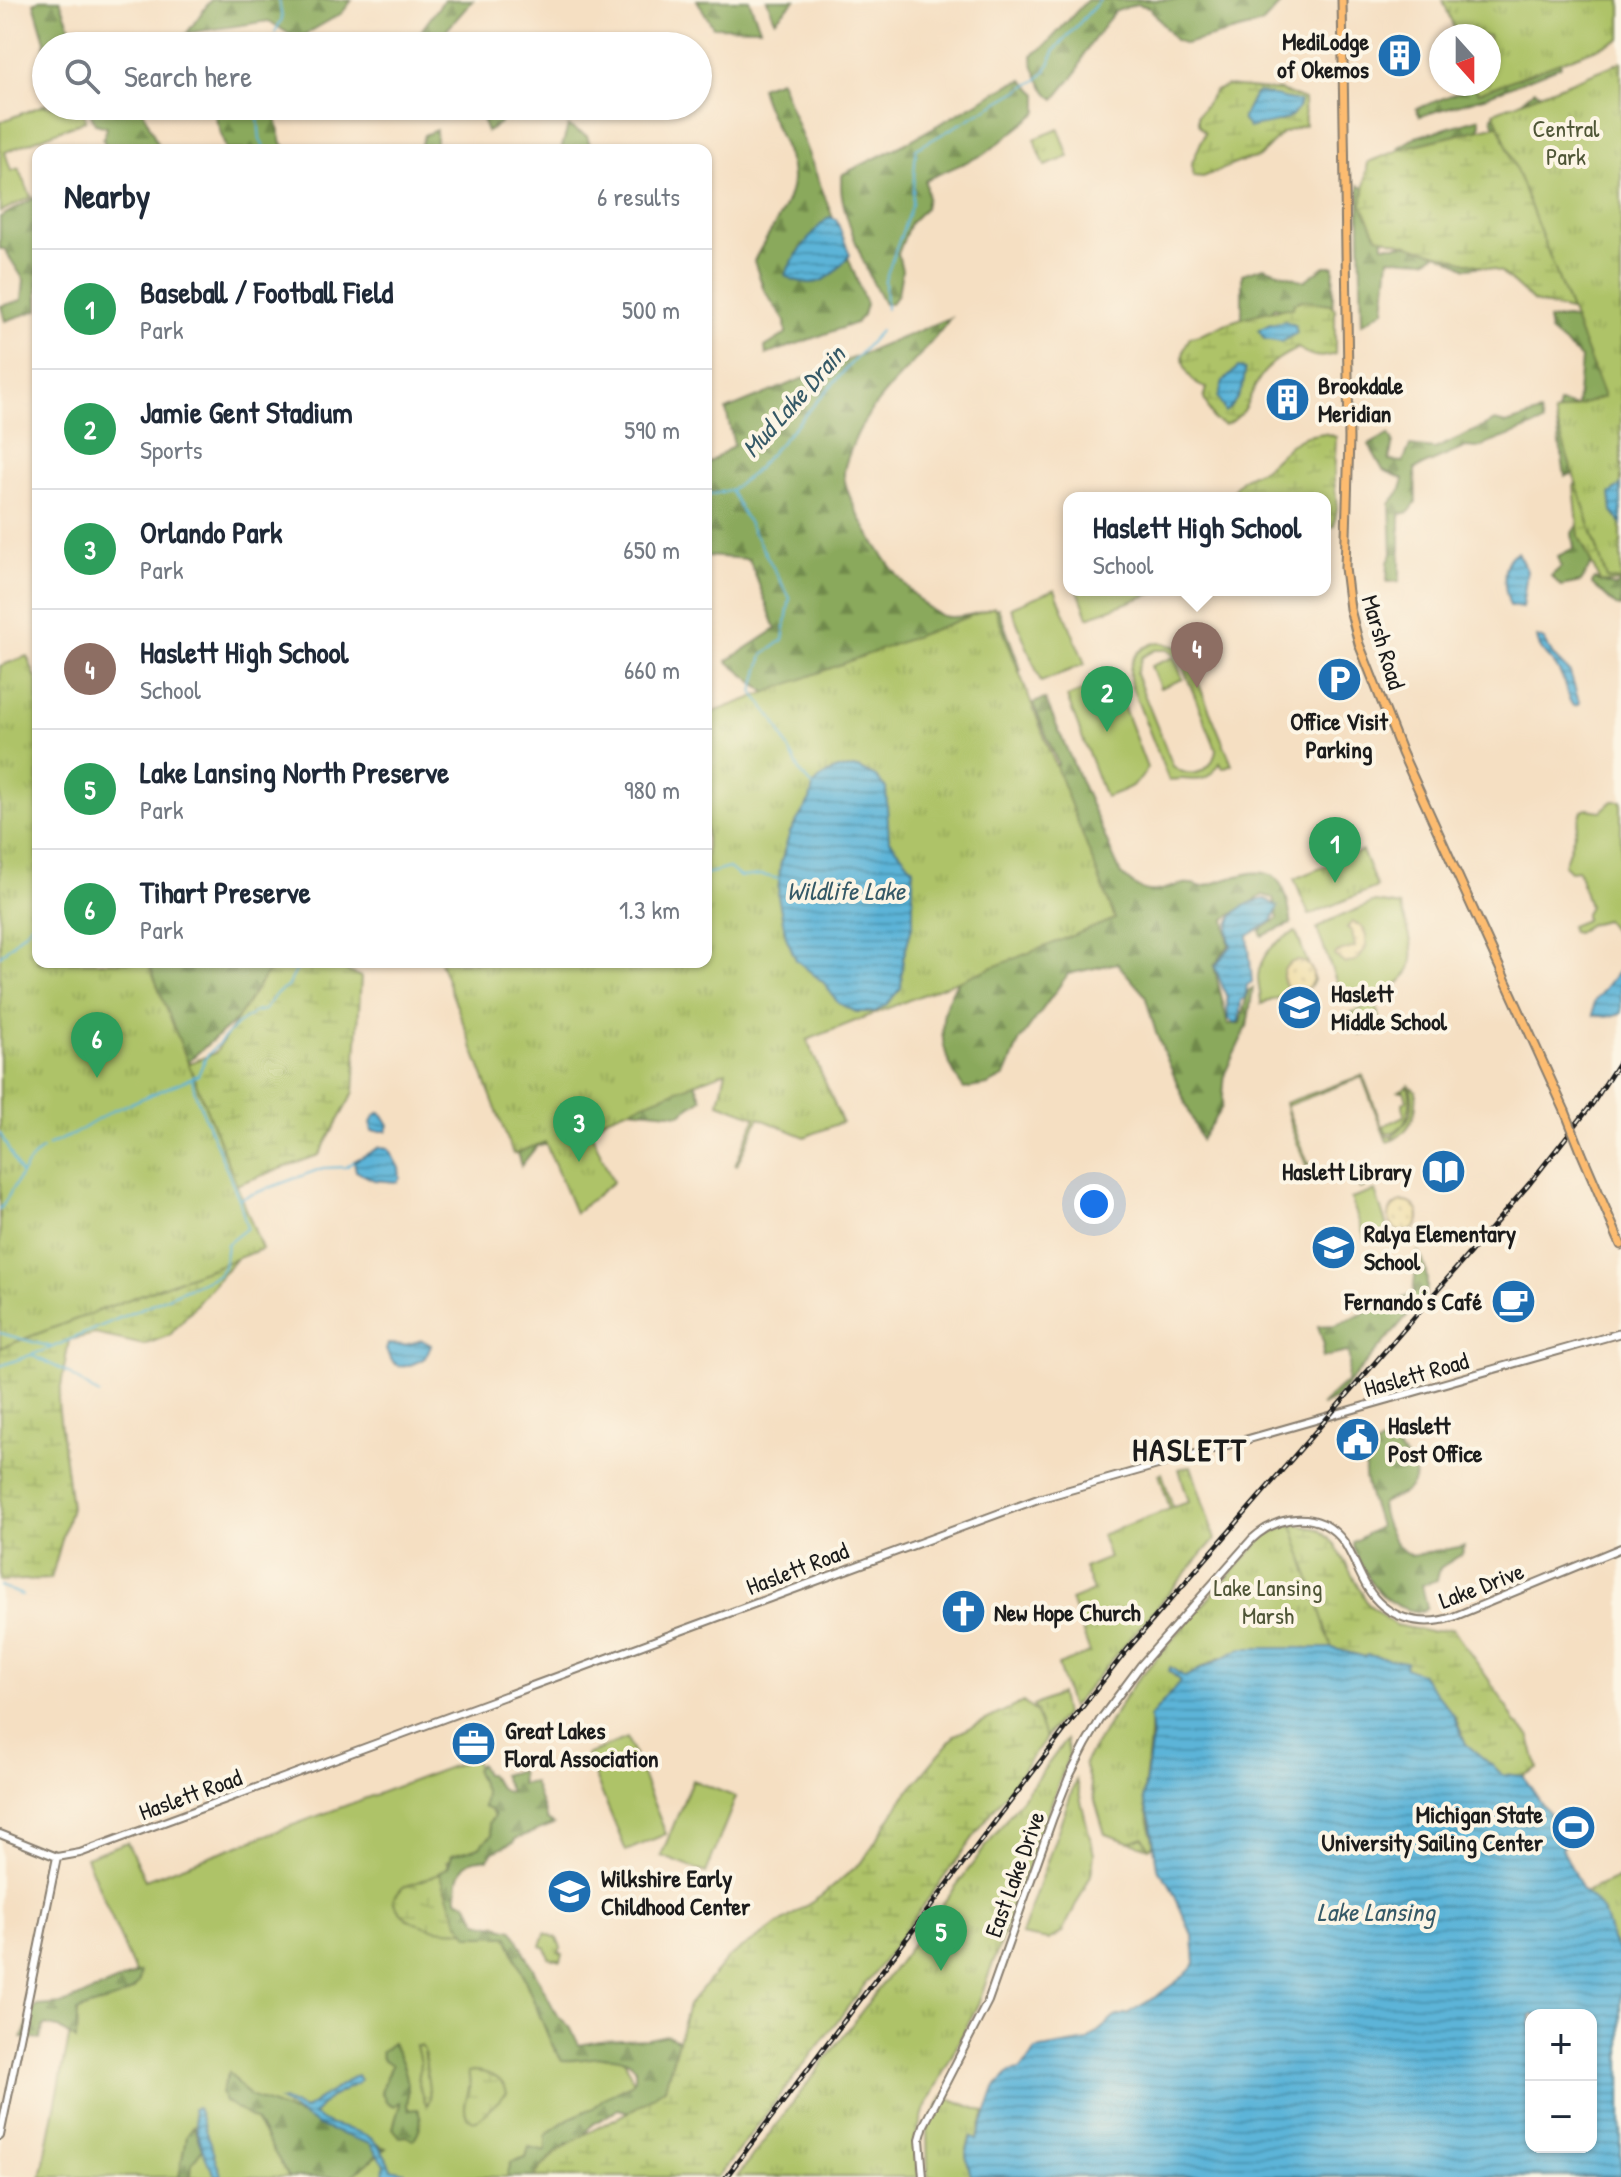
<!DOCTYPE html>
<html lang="en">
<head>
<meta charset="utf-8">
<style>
  body { margin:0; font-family:"Patrick Hand",sans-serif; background:#f6f6f7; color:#1f2937 }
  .controls { position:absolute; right:24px; bottom:24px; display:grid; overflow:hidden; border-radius:16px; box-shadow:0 2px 6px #0004 }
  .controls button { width:72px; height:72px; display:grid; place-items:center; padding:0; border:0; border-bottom:2px solid #e0e1e3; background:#fff; color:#1f2937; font:40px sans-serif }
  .compass { position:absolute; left:1429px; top:24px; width:72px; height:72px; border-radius:50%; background:#fff; box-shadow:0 2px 6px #0004; rotate:159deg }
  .you { position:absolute; left:1094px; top:1204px; width:28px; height:28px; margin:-20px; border:6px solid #fff; border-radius:50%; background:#1a73e8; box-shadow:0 0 0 12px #1a73e833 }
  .badge { display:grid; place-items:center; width:52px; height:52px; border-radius:50%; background:#d93025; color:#fff; font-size:26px; font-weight:700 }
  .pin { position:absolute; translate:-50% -66px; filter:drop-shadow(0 2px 4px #0008) }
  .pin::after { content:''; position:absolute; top:42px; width:28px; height:24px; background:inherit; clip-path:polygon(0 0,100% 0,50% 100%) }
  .popup { position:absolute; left:1063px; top:492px; width:268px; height:104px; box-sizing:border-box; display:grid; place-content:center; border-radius:16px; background:#fff; filter:drop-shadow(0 2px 6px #0005); font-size:26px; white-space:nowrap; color:#747a83 }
  .popup b { font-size:30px; color:#1f2937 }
  .popup::after { content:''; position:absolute; left:50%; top:100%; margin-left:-16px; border:16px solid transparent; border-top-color:#fff }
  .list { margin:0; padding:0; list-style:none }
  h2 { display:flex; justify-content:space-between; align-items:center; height:104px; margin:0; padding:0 32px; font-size:34px }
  h2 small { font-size:26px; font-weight:400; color:#747a83 }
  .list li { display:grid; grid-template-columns:52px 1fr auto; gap:24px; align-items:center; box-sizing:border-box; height:120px; padding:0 32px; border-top:2px solid #e0e1e3 }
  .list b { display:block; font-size:30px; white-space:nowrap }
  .list p { margin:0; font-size:26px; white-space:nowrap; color:#747a83 }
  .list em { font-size:26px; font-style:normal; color:#747a83 }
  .icon { flex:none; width:44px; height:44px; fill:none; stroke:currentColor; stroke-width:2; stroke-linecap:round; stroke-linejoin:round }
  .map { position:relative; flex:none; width:1621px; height:2177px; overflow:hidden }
  .search { position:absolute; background:#fff; box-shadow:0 2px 6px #0004; left:32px; top:32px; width:680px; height:88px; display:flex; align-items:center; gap:20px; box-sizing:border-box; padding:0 28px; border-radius:44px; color:#747a83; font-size:30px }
  .panel { position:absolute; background:#fff; box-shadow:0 2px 6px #0004; left:32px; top:144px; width:680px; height:824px; border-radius:16px }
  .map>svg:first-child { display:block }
</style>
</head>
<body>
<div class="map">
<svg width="1621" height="2177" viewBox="0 0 1621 2177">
  <defs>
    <pattern id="forest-firs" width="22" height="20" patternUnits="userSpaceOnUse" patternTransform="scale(2)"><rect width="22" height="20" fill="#8aa95c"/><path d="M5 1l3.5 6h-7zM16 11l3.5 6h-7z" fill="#70894b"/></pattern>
    <pattern id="wetland-marsh" width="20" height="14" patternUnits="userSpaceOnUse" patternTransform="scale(2)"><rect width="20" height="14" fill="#aec368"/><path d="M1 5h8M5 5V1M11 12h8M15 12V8" fill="none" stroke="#95a75a"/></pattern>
    <pattern id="sand-dots" width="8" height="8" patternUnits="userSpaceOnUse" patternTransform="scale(2)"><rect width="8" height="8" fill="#eeda9e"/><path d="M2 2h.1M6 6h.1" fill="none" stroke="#ccba88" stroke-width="1.8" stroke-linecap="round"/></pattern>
    <pattern id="park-tufts" width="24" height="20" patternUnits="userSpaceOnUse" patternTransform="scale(2)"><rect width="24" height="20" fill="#aec368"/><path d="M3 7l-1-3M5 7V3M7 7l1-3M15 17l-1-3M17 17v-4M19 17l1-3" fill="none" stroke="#95a75a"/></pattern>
    <pattern id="water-rules" width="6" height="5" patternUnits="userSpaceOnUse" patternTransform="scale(2)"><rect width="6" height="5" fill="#5bb4d8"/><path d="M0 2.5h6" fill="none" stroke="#4a92ae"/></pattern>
  </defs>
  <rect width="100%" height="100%" fill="#fcf5e5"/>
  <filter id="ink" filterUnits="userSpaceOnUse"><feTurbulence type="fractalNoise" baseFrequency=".0125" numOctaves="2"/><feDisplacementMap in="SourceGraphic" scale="16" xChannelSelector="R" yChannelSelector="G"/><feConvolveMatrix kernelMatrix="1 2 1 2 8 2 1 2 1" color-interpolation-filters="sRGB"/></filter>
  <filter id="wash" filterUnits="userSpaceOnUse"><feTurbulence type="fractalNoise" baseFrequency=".006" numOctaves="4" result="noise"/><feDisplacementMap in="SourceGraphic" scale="32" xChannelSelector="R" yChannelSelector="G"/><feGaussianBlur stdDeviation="1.8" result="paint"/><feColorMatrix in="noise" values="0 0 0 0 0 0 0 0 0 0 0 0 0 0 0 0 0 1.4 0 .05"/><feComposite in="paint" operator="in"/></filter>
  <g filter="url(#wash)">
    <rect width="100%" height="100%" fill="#f5dfc2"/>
    <path fill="#aec368" stroke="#657042" stroke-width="2" fill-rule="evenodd" d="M46 104V106H81L86 120 5 152 11 171 19 168 31 197 0 212V122Z
      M1055 589 1085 664 1041 682 1011 607Z
      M1078 590H1162L1088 617Z
      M1159 642 1177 647 1188 658 1232 764 1223 768 1220 763C1201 792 1190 773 1169 781L1131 685C1126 663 1136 647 1159 642ZM1155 650H1167L1179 657 1216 749C1213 772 1191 781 1173 766L1136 674 1142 657Z
      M1174 657 1183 679 1160 688 1151 666Z
      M1113 679 1147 768C1140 786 1122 791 1105 797L1067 697Z
      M1612 801H1621V941L1605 920 1590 924 1576 933 1572 932 1570 926 1585 920V914L1589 907 1578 870 1570 871 1564 865 1582 811 1587 809 1601 811Z
      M1375 902 1400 906C1421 963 1420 981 1359 1003L1339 989 1317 929 1329 921Z
      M1296 932 1314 980 1311 986 1261 1004C1261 995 1258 986 1258 977 1260 954 1277 940 1296 932Z
      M1375 1004 1383 1027 1360 1035 1352 1012Z
      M1363 1075 1386 1137 1391 1136 1393 1140 1387 1142 1362 1077 1286 1106 1311 1171 1308 1170 1291 1127 1285 1103Z
      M1408 1086C1414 1105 1407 1130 1387 1134L1383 1126 1404 1116 1403 1103 1407 1100 1404 1091H1399Z
      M1410 1086 1416 1091C1418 1111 1412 1128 1395 1139L1393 1135C1410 1123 1416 1106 1410 1086Z
      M1375 1191 1388 1230 1365 1239 1351 1199Z
      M627 1738 666 1834 626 1851 586 1755Z
      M474 1758 505 1839 447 1861 451 1872 444 1875 468 1933 497 1924 504 1928 555 2051 620 2050 638 2091 549 2148 529 2177H41L75 2008 138 1980 86 1857 127 1842 145 1880Z
      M692 1780 736 1797 706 1873 661 1856Z"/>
    <path fill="url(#forest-firs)" stroke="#53623c" stroke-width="2" d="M40 0H60L77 46H46V63L42 61 45 41 34 3Z
      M211 0H352L342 13 297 39 269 21 187 33Z
      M444 0H473L444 33 447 46H412L411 44Z
      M697 0H749L760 28 713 27Z
      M767 0H795L775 20Z
      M1087 0H1284L1262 24 1185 44 1175 40 1149 7 1136 4 1114 12 1085 52 1077 72 1055 99C1044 93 1032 68 1032 55L1044 47Z
      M1450 0 1558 54 1561 66 1484 97 1420 116 1416 109 1464 90 1468 84H1489V36Z
      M780 80 866 304 863 315 856 323 766 355 765 347 786 334 785 321 764 290 754 261C765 237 785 215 791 188 798 157 766 117 760 87Z
      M1023 80 1038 94V112L985 154 925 180 927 197 925 208 910 223 898 254 902 270 898 294 891 303 884 304C871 281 832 197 843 174L904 144 1010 84Z
      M1535 90 1552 100 1495 265 1467 268 1438 253 1426 260 1389 258 1384 310 1362 324 1359 185C1382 199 1382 220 1383 245H1433L1426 156 1399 147 1416 137 1480 118 1479 141 1497 137 1492 116 1510 110Z
      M88 106H141L158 145 156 150H107L103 139 107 127 95 124Z
      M212 106H273L282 143 288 150H226Z
      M477 106H497L500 123 487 132Z
      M568 126 587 136 592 150H561Z
      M436 130V150H419L424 135Z
      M38 196V310L5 321 1 306 22 300 24 280 4 249H0V217Z
      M1325 266H1334L1331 344 1284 309 1274 307 1268 317 1206 344V334L1215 339 1242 324V274L1264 267 1304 281Z
      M950 318C921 362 872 394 853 444 850 452 844 465 844 473 844 506 911 607 943 616 958 620 983 611 998 608L1021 670 1003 683 1035 787 1058 764 1033 703 1045 699 1121 874C1126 878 1131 884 1137 887 1162 901 1177 875 1202 887 1254 871 1285 853 1291 924L1262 936 1260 931 1278 918 1273 898 1263 895 1225 919 1229 945 1214 966 1228 1024 1240 1023 1248 991 1253 988 1247 1027 1225 1073 1222 1107 1201 1140 1156 1033 1145 995 1117 963 1068 974 1019 1042 1005 1076 988 1085 964 1089C938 1053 933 1012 962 976L772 697 727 661 776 629 749 559 706 556V465L734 445 726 410Z
      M1566 318 1600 324 1621 433 1579 472 1565 476 1556 419 1559 403 1577 407 1581 358 1550 332 1548 320Z
      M1540 413 1543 423 1477 448 1466 447 1415 469 1416 503 1409 512 1400 514V581L1387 582 1388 562 1392 554 1390 504 1400 492 1404 479 1383 470 1369 445 1389 434 1393 442 1389 461 1403 462 1410 446 1435 449 1495 421 1506 424Z
      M1582 518 1594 559 1581 582 1561 586 1551 576 1561 567 1558 556 1574 548 1572 533Z
      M1594 579 1615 587 1621 584V607L1616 606 1592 584Z
      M149 962H177L192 968 193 962H296L290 974 160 1085 0 1028 177 1043Z
      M688 1066 702 1099 680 1114 619 1108 577 1141 537 1146 521 1166 513 1140Z
      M1418 1252C1425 1260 1429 1282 1426 1294L1335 1399 1321 1406C1324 1402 1341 1385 1347 1382 1346 1371 1353 1362 1347 1352L1322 1358 1324 1345 1318 1326 1335 1325 1413 1294 1416 1268 1414 1263Z
      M1385 1440C1399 1449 1430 1475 1405 1492 1398 1497 1388 1498 1381 1504 1383 1523 1393 1547 1411 1556L1464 1546 1462 1554 1440 1568 1437 1580 1422 1585 1427 1608 1422 1612C1382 1609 1368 1580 1353 1548V1542L1379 1527C1372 1495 1348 1463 1385 1440Z
      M480 1764 485 1774H488L499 1787 507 1792 510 1791 502 1775 520 1770 521 1784 533 1782 547 1820 554 1824 515 1839 514 1842 493 1851 488 1859C461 1857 456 1876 457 1899L467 1903 478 1922 513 1930 557 2015 570 2027 579 2045 600 2041 648 2039 667 2035 678 2040 665 2088 629 2112 618 2109C610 2115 601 2119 593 2124 582 2133 585 2143 567 2143L538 2177H507L511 2162 526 2157 529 2147 546 2151V2136L549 2132 568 2119 593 2108 604 2098 631 2084 635 2078V2067C616 2047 586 2063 562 2060L551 2043 507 1936H469L458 1921 439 1873 448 1867 452 1855 479 1847 492 1835 489 1823 494 1816 490 1810 483 1807 485 1793 475 1769Z
      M140 1972C143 2000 96 2001 77 2012L76 2040 58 2028 44 2025 40 2039 22 2038 34 2008 37 2006 63 2004Z
      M392 2043C405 2065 411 2082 407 2106L409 2110 417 2109C424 2119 420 2131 413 2140L406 2136 400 2137 393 2128 400 2104 399 2102 394 2106 386 2102 381 2091 392 2065 383 2059 381 2053Z
      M229 2072 249 2096 386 2148 350 2177H289L255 2120 225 2101 221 2092Z
      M193 2126 202 2149 192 2163 191 2177H179L186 2136Z"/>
    <path fill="url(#wetland-marsh)" stroke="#657042" stroke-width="2" d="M1227 86 1281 91 1304 100 1305 125 1282 133 1258 158 1245 160 1203 177 1193 176 1192 163 1205 133 1198 124V115L1215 91Z
      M1514 121 1613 322 1534 302 1501 272 1377 236 1362 205 1368 162 1407 147Z
      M1302 300 1330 304 1335 309V354C1321 359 1310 357 1298 348 1284 355 1271 362 1262 375 1248 393 1249 416 1224 425L1214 420 1204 399 1207 388C1192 386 1180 366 1184 350 1185 345 1188 342 1190 337 1204 335 1212 330 1225 324 1240 318 1277 308 1293 308L1294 303Z
      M1324 433 1336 437 1334 479 1337 508 1334 526 1325 529V498H1232L1235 487 1244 478 1265 468 1290 445 1306 436Z
      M1621 471V583L1600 582 1579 536 1574 485 1588 475Z
      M274 962H326L361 977 354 1092 319 1155 222 1190 239 1255 170 1335 144 1345 95 1334 69 1340 58 1404 71 1507 51 1579 0 1581V1100L103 1098 215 1053Z
      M1292 1524 1319 1529 1335 1544 1368 1604 1395 1625 1430 1632 1452 1628 1499 1694 1515 1722 1530 1737 1538 1768 1523 1776 1502 1774 1466 1744 1456 1719 1419 1673 1404 1667 1406 1663 1368 1655 1366 1657 1332 1648 1150 1717 1153 1845 1149 1848 1105 1834 1084 1763 1133 1685 1192 1617 1266 1535Z
      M1023 1702 1054 1727 880 1965 718 2177H534C556 2144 593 2131 628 2112 641 2105 653 2096 665 2088L688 2005 729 1957 821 1896 863 1861 904 1796 955 1735Z
      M440 1874 458 1921 465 1930C441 1932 400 1926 393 1899L403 1887Z
      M416 2046H421L424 2050 430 2098 427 2106 418 2085 420 2062Z
      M473 2071C488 2072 503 2077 507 2093L479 2119 474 2121 467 2117C460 2102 474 2093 468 2072Z"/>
    <path fill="url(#sand-dots)" stroke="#857b5d" stroke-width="2" d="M1352 922C1366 924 1367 936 1366 948L1357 960 1345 964 1335 956 1336 953 1355 947 1352 931 1347 928Z
      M1283 976a15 15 0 1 1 30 0a15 15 0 1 1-30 0Z
      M1389 1217a15 15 0 1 1 30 0a15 15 0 1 1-30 0Z"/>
    <path fill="url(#park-tufts)" stroke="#657042" stroke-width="2" d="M1443 0H1621V39L1478 93 1474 84H1489V36H1457Z
      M1621 62V581L1607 579 1554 414 1604 397 1494 112Z
      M1059 129 1069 157 1045 166 1034 139Z
      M994 607 1115 919 807 1040 842 1122 805 1137 759 1118 737 1165H735L756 1117 719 1103 726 1071 588 1125 613 1182 575 1213 545 1142 513 1154 440 962H706V715Z
      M27 656 38 683V962H148L262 1249 0 1348V666Z
      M1362 851 1377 887 1309 915 1294 879Z
      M1365 1168 1371 1185 1360 1189 1356 1179 1346 1182 1343 1176Z
      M1191 1466 1215 1539 1071 1708 1058 1665 1090 1653 1071 1600 1093 1591 1084 1568 1109 1558 1101 1535 1170 1509 1159 1474 1162 1473 1173 1507 1189 1502 1179 1469Z
      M1292 1524 1332 1648 1219 1658 1184 1678 1171 1667 1169 1671 1181 1681 1150 1717C1152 1744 1145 1768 1144 1795 1143 1809 1153 1828 1153 1845L1149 1848 1143 1837 1130 1842 1105 1834 1084 1763 1133 1685 1192 1617 1266 1535Z
      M1060 1694 1064 1715 1045 1737 1033 1706Z
      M1066 1740 1069 1755 978 2004 925 2108 915 2139 919 2177H737Z
      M1076 1780 1094 1854 1091 1875 1062 1933 1048 1940 1021 1935Z
      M1617 1878 1621 1887V1955L1612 1940 1603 1910 1582 1891H1587Z
      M545 1933 557 1938 561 1947 559 1952 563 1954 561 1961 549 1958 546 1948 541 1946Z
      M943 2096 985 2112 977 2140 970 2137 966 2155 971 2177H928L927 2129Z"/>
    <path fill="url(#water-rules)" stroke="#3c687a" stroke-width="2" fill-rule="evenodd" d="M1259 92 1300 102C1296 124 1266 123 1249 128L1242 119 1255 94Z
      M830 217 836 219 850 255C830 279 817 292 785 276 789 263 817 225 830 217Z
      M1285 321 1295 325 1297 333 1281 342 1264 339 1259 330 1270 324Z
      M1238 367 1245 369C1245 385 1238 402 1225 412L1218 397 1223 382Z
      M1621 485V523L1612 511 1610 494Z
      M1517 552 1527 571 1522 608 1510 606C1504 589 1499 561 1517 552Z
      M1537 637 1544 640 1554 657 1570 673 1579 702 1578 705 1573 706C1566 697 1566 686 1561 675 1555 661 1538 653 1537 637Z
      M858 768 876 777 886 788 889 839 913 868V923L903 959 901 988 887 1004 875 1012H856L838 1003 824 983 796 960 786 937 778 896 780 866 790 832 810 800 813 786 822 777 837 769Z
      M1265 899 1278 907 1272 921 1248 936 1252 982 1247 985 1245 998 1241 1000 1239 1021 1235 1023 1228 1019 1227 998 1215 967 1231 946C1222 918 1238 904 1265 899Z
      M1621 967V1013L1607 1017 1593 1015 1594 1002Z
      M381 1112 389 1125 387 1131H372C369 1123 373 1114 381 1112Z
      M380 1147 388 1148 399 1168 400 1178 397 1182 374 1180 356 1171 354 1161Z
      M422 1340 431 1345 425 1358C405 1369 395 1372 386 1350L388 1344 405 1345Z
      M1242 1648H1332L1365 1657 1368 1655 1406 1662 1405 1667 1420 1673 1453 1714 1466 1744 1502 1774 1523 1776 1558 1828 1561 1829 1565 1845 1562 1848 1582 1890 1603 1910 1612 1940 1621 1955V2177H971L966 2155 971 2136 977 2140 996 2086 1010 2072 1020 2070 1036 2050 1087 2041 1115 2017 1128 2013 1157 1996 1185 1975 1195 1963 1193 1937 1169 1883 1157 1868 1151 1823 1143 1799 1152 1739 1150 1717 1181 1681 1169 1671 1170 1667 1185 1677ZM1531 2015H1591V2147H1531Z
      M357 2075 360 2080 358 2083 329 2098 313 2115C350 2140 369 2116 391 2169L405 2172V2177H383L384 2165 370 2144 319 2126 279 2101 283 2100 304 2110C310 2105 352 2077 357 2075Z
      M197 2107 222 2177H216C204 2158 195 2132 193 2109Z"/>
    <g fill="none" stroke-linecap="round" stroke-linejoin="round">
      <path stroke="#5bb4d8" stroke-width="2" d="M275 32 282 19 279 0
        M267 46 272 38
        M257 106 260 140 266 150
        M886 309 885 280 912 204 916 149 1037 80 1046 71 1055 50 1100 0
        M731 490 753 473 880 331
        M706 496 730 490 790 598 783 640 763 655 753 692 774 720 801 773 813 786
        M706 874 729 868 740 877 762 875 779 879
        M0 956 38 918
        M192 1078 195 1093 239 1199 323 1168 346 1167 353 1162
        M0 1133 21 1174
        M47 1146 74 1134 112 1111 198 1075 206 1057 236 1025 255 1012 264 1010 276 994 287 987 296 971 306 962
        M0 1210 28 1163 42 1149
        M0 1333 51 1347
        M31 1355 67 1372 99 1395
        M0 1366 53 1347 218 1275 224 1267 227 1244 247 1228 239 1199
        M0 1586 22 1595"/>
    </g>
  </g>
  <g filter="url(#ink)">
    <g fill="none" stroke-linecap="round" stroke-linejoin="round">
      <defs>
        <path id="minor" d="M0 1834 57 1857 80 1853 1038 1499 1621 1333
          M0 2136 57 1857
          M923 2177 920 2139 924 2125 988 2001 1052 1820 1069 1777 1086 1744 1100 1720 1141 1665 1252 1539C1279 1514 1320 1509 1344 1542 1353 1556 1358 1572 1367 1587 1385 1618 1420 1628 1453 1617L1621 1548"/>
        <path id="major" d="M1342 0 1349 439 1345 568 1350 609 1359 644 1402 753 1565 1111
          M1582 1154 1621 1245"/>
      </defs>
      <use href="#minor" stroke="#887e6f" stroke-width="10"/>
      <use href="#major" stroke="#887e6f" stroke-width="11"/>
      <use href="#minor" stroke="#fff" stroke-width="6"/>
      <use href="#major" stroke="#fdbc6f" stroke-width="7"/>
      <defs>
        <path id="rail" d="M726 2177 1069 1724 1127 1650 1530 1183 1593 1103 1621 1059"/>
      </defs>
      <use href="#rail" stroke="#1c1c1c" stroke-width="5"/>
      <use href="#rail" stroke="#fcf5e5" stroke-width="2" stroke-dasharray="6" stroke-linecap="butt"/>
      <defs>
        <path id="major-bridge" d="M1565 1111 1582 1154"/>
      </defs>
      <use href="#major-bridge" stroke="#887e6f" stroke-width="11" stroke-linecap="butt"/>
      <use href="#major-bridge" stroke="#fdbc6f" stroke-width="7"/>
    </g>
  </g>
  <defs>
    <symbol id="building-disc" viewBox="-11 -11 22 22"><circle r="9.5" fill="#1f6fb2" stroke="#fcf5e5"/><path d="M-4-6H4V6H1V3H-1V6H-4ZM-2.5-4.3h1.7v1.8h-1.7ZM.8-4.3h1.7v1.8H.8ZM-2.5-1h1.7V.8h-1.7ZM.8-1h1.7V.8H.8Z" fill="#fff"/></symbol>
    <symbol id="parking-disc" viewBox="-11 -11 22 22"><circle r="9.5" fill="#1f6fb2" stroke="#fcf5e5"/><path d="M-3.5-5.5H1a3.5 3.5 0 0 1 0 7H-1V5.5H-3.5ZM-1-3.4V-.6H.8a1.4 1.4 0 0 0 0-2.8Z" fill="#fff"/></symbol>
    <symbol id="school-disc" viewBox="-11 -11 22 22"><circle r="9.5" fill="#1f6fb2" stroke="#fcf5e5"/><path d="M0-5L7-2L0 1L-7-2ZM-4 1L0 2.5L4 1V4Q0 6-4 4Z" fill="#fff"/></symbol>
    <symbol id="library-disc" viewBox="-11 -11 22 22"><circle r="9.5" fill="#1f6fb2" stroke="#fcf5e5"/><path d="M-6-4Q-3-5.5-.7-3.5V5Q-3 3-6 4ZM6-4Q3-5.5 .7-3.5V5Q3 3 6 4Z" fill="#fff"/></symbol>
    <symbol id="cafe-disc" viewBox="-11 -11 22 22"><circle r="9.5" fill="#1f6fb2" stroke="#fcf5e5"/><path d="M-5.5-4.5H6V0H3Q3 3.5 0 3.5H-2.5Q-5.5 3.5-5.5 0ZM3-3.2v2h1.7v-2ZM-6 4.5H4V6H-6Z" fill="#fff"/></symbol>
    <symbol id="civic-disc" viewBox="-11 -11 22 22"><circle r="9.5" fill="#1f6fb2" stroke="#fcf5e5"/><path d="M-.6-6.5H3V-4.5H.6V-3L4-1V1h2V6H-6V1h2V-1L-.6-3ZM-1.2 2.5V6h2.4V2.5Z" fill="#fff"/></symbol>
    <symbol id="church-disc" viewBox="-11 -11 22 22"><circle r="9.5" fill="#1f6fb2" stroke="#fcf5e5"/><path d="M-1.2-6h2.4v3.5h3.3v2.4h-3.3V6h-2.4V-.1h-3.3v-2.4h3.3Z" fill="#fff"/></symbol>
    <symbol id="office-disc" viewBox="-11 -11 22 22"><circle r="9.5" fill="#1f6fb2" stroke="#fcf5e5"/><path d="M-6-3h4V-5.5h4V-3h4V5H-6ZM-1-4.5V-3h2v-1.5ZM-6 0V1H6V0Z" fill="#fff"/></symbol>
    <symbol id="stadium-disc" viewBox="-11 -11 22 22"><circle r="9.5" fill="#1f6fb2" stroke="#fcf5e5"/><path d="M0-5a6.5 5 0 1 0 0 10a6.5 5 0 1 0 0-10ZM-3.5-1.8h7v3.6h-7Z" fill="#fff"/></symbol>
  </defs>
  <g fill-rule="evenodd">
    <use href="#building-disc" x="1374" y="30" width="51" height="51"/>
    <use href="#building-disc" x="1262" y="374" width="51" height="51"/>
    <use href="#parking-disc" x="1314" y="654" width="51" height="51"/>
    <use href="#school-disc" x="1274" y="982" width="51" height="51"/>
    <use href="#library-disc" x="1418" y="1146" width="51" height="51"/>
    <use href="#school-disc" x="1308" y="1222" width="51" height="51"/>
    <use href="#cafe-disc" x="1488" y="1276" width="51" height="51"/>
    <use href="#civic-disc" x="1332" y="1414" width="51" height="51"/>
    <use href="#church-disc" x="938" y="1586" width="51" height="51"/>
    <use href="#office-disc" x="448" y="1718" width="51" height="51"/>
    <use href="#stadium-disc" x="1548" y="1802" width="51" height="51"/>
    <use href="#school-disc" x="544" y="1866" width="51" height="51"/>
  </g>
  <g text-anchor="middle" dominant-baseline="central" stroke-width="8" stroke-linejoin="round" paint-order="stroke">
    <g font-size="24" font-weight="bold" fill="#1c1c1c" stroke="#fcf5e5" text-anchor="start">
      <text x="1369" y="41" text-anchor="end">MediLodge<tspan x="1369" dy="28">of Okemos</tspan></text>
      <text x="1318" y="385">Brookdale<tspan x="1318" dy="28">Meridian</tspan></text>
      <text x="1339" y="721" text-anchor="middle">Office Visit<tspan x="1339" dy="28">Parking</tspan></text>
      <text x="1331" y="993">Haslett<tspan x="1331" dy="28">Middle School</tspan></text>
      <text x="1412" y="1171" text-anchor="end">Haslett Library</text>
      <text x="1364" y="1233">Ralya Elementary<tspan x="1364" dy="28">School</tspan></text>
      <text x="1482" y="1301" text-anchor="end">Fernando's Café</text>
      <text x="1388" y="1425">Haslett<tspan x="1388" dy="28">Post Office</tspan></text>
      <text x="994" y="1612">New Hope Church</text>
      <text x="505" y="1730">Great Lakes<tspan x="505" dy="28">Floral Association</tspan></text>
      <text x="1543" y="1814" text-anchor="end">Michigan State<tspan x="1543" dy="28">University Sailing Center</tspan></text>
      <text x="601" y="1878">Wilkshire Early<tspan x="601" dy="28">Childhood Center</tspan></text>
    </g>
    <g font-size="24" fill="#4f5637" stroke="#fcf5e5">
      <text x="1566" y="128">Central<tspan x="1566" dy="28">Park</tspan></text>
      <text x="1268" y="1587">Lake Lansing<tspan x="1268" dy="28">Marsh</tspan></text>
    </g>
    <g font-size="24" fill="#1c1c1c" stroke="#fcf5e5">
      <text transform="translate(1384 642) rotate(73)">Marsh Road</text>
      <text transform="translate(1416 1374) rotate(-16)">Haslett Road</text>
      <text transform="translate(797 1568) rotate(-21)">Haslett Road</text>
      <text transform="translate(1481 1585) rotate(-21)">Lake Drive</text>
      <text transform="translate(190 1794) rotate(-20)">Haslett Road</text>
      <text transform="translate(1014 1874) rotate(-70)">East Lake Drive</text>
    </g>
    <g font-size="26" font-style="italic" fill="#355967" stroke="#fcf5e5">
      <text transform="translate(793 401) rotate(-48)">Mud Lake Drain</text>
      <text x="846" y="890">Wildlife Lake</text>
      <text x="1376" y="1911">Lake Lansing</text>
    </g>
    <g font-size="32" font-weight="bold" letter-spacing="2" fill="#1c1c1c" stroke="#fcf5e5">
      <text x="1190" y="1449">HASLETT</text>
    </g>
  </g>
</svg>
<div class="controls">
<button>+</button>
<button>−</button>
</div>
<svg class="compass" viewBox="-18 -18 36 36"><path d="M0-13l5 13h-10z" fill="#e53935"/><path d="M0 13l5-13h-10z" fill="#747a83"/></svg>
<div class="you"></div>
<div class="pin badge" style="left:1335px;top:883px;background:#2e9e5b">1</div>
<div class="pin badge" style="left:1107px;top:732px;background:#2e9e5b">2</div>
<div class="pin badge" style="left:579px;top:1162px;background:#2e9e5b">3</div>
<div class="pin badge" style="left:1197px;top:688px;background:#8d6e63">4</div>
<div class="popup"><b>Haslett High School</b>School</div>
<div class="pin badge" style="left:941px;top:1971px;background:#2e9e5b">5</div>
<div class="pin badge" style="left:97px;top:1078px;background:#2e9e5b">6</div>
<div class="search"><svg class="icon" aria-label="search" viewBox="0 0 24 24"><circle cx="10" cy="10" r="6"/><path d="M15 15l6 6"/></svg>Search here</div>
<section class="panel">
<h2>Nearby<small>6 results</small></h2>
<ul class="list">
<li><span class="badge" style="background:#2e9e5b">1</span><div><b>Baseball / Football Field</b><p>Park</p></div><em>500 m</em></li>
<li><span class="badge" style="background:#2e9e5b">2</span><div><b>Jamie Gent Stadium</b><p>Sports</p></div><em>590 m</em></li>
<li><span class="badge" style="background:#2e9e5b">3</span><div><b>Orlando Park</b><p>Park</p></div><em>650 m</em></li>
<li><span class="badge" style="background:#8d6e63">4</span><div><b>Haslett High School</b><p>School</p></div><em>660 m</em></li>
<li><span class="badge" style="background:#2e9e5b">5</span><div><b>Lake Lansing North Preserve</b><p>Park</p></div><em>980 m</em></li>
<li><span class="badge" style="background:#2e9e5b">6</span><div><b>Tihart Preserve</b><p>Park</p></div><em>1.3 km</em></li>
</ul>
</section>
</div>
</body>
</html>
